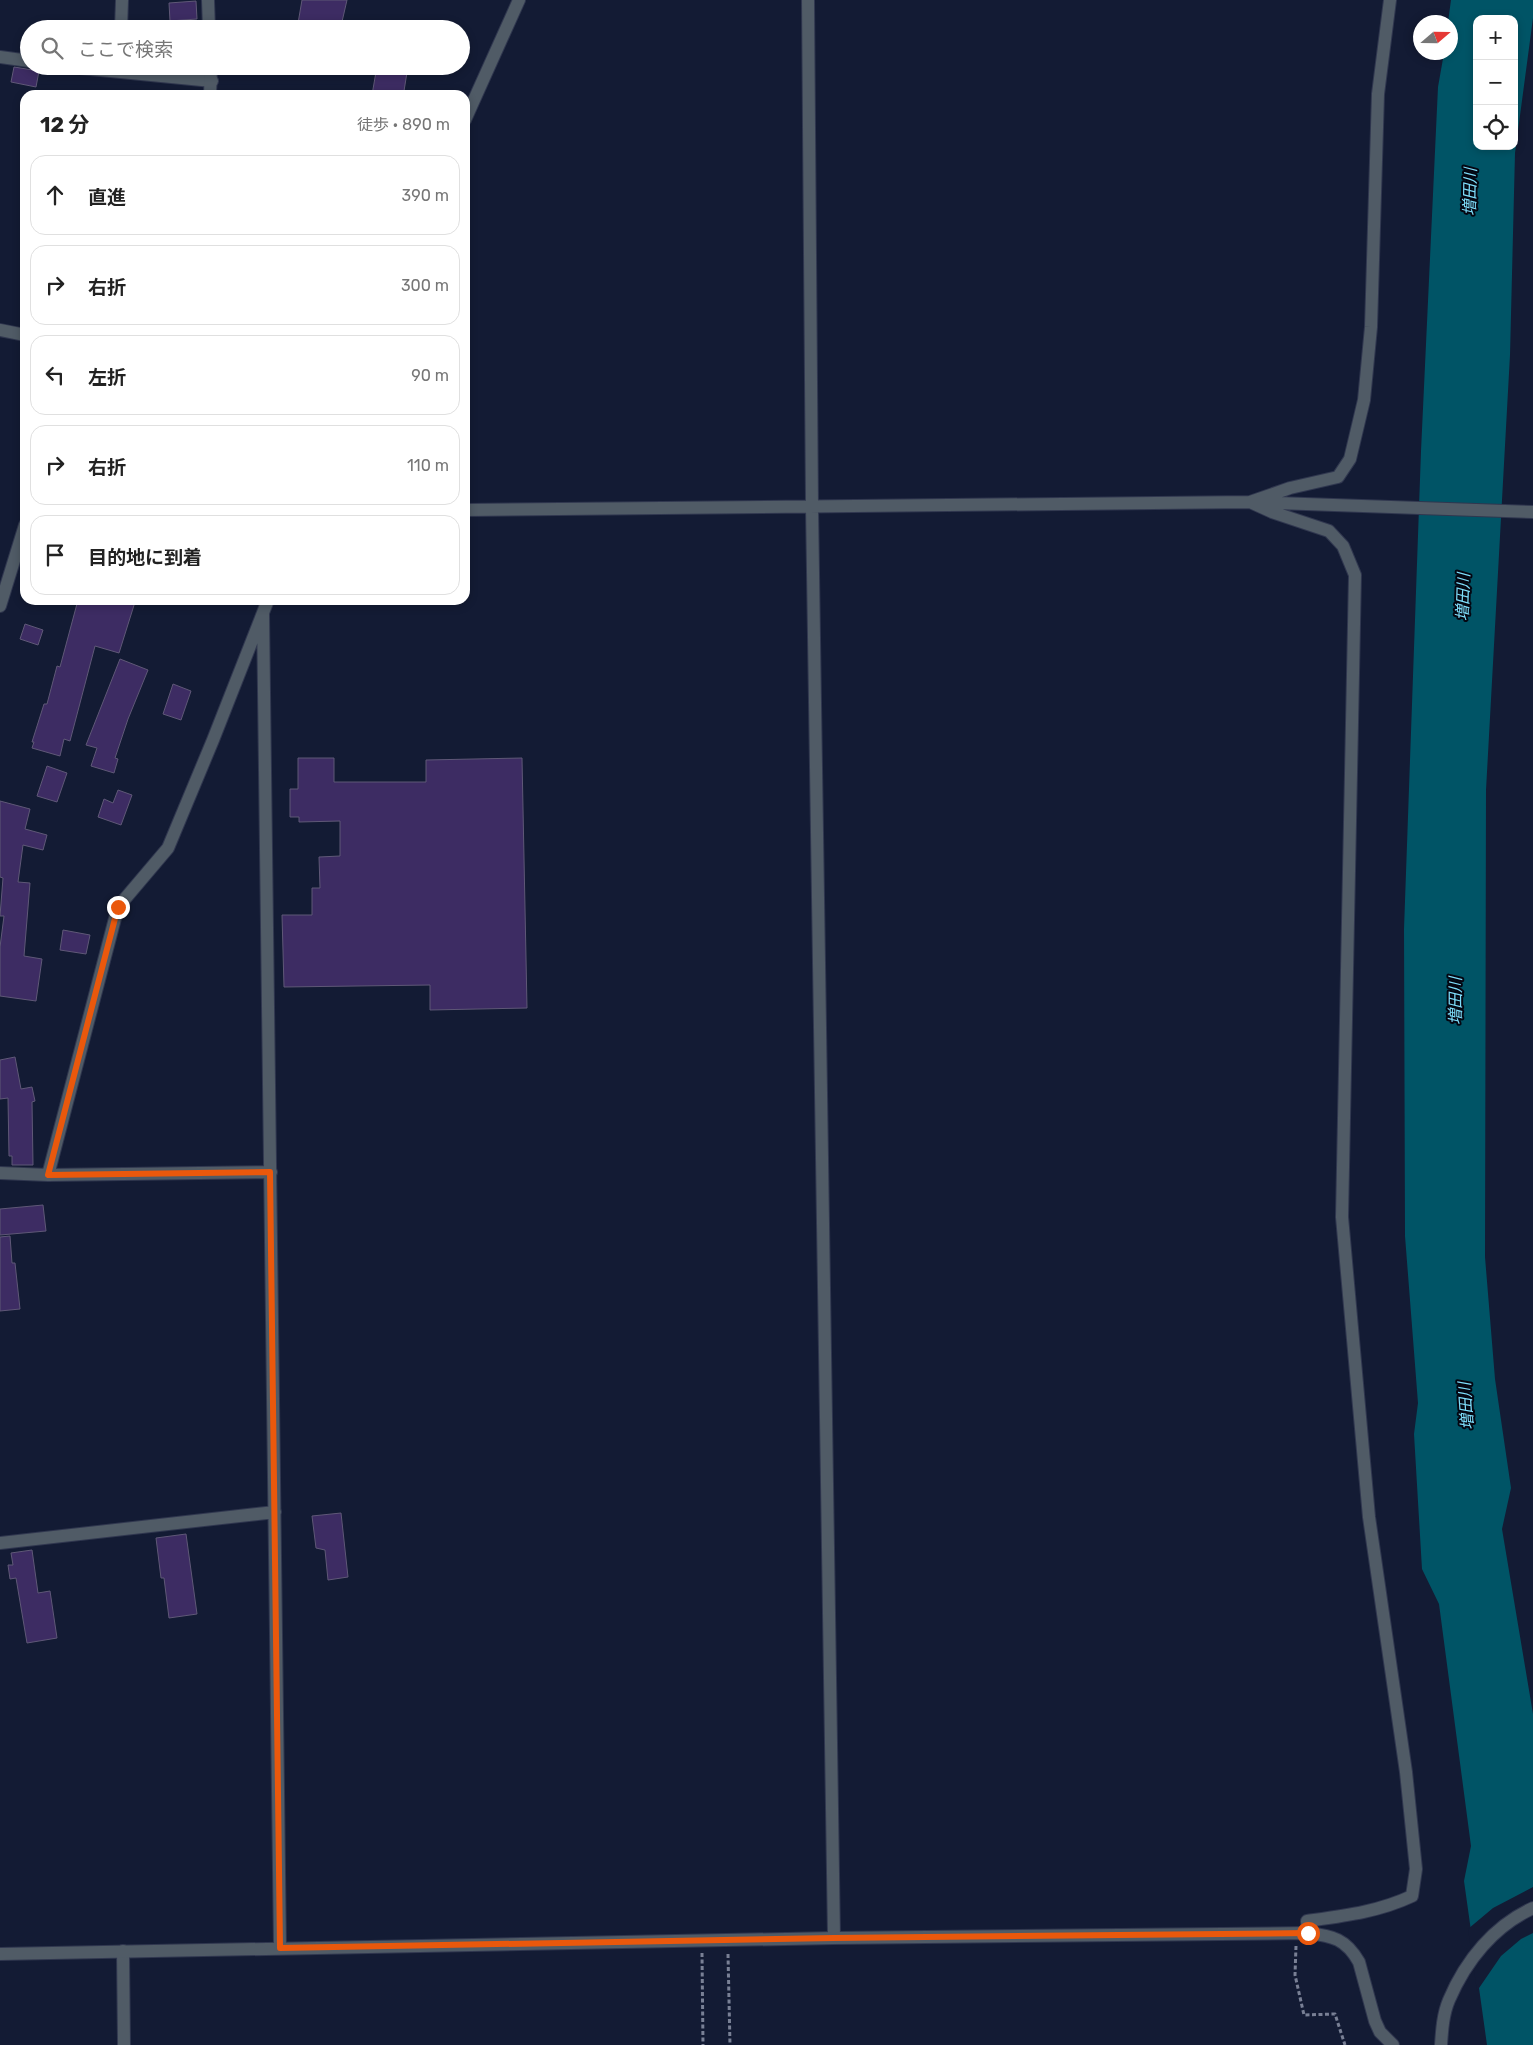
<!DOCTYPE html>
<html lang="ja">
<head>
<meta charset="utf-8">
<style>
  body { margin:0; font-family:Rubik,"Noto Sans JP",sans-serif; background:#f6f6f6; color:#222 }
  .controls { position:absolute; right:15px; top:15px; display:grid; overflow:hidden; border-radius:10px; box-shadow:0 2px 8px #0003 }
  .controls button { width:45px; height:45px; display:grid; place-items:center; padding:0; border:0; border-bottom:1px solid #e0e0e0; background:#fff; color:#222; font:25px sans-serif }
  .compass { position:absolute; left:1413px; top:15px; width:45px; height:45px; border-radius:50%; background:#fff; box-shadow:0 2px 8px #0003; rotate:70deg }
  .stop { position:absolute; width:15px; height:15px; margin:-11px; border:4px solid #ea580c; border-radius:50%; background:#fff }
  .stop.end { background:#ea580c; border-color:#fff; box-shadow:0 1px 5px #0008 }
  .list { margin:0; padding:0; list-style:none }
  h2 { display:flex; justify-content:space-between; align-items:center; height:65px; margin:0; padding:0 20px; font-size:21px }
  h2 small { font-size:16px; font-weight:400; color:#767676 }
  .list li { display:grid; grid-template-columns:32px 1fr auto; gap:15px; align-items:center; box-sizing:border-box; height:80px; margin:0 10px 10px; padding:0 10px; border:1px solid #e0e0e0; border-radius:15px }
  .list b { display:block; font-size:19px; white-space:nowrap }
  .list em { font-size:16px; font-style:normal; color:#767676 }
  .icon { flex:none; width:28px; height:28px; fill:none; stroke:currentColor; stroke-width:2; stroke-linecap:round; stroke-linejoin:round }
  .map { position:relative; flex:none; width:1533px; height:2045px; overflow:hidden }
  .search { position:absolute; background:#fff; box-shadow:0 2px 8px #0003; left:20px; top:20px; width:450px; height:55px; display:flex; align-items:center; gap:12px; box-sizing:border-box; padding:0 18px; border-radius:28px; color:#767676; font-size:19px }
  .panel { position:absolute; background:#fff; box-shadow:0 2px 8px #0003; left:20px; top:90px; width:450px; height:515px; border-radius:15px }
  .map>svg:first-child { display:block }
</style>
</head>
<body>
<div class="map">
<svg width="1533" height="2045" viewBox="0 0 1533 2045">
  <rect width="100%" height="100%" fill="#131b34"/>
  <path fill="#005466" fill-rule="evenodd" d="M1451 0H1533V18L1515 153 1510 355 1486 790 1485 1257 1495 1379 1511 1488 1502 1529 1533 1714V2045H1487L1464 1881 1471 1846 1439 1604 1422 1569 1414 1434 1418 1403 1405 1236 1404 929 1421 451 1438 87 1444 53 1450 52V22H1448ZM1477 19H1514V146H1477Z"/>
  <path fill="#131b34" d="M1533 1887V1933L1521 1939 1501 1956 1477 1991 1468 1929 1493 1908Z"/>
  <path fill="#3d2c63" stroke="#5f5877" d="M302 0H347L341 26 321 21 320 29H297Z
    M196 1 197 19 170 21 169 3Z
    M377 66H408L404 91H402V95H372Z
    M14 67 39 71 36 87 11 82Z
    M78 600 135 602 119 653 95 646 70 741 64 739 60 756 32 748 34 742H32L44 704H47L57 666 60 667Z
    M25 624 43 630 38 645 20 639Z
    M120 659 148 670 128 719 115 758 118 759 114 773 91 766 97 748 86 745Z
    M173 684 191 691 181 720 163 714Z
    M298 758H334V782H426V760L522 758 527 1008 430 1010V985L284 987 282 915H312V888H320L319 857 340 856V821L299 822V817H290V789H298Z
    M47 766 67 773 57 802 37 796Z
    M118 790 132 795 121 825 98 817 104 799 113 803Z
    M0 801 30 809 25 829 47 835 43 850 23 845 18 882 30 883 24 956 42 959 36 1001 0 996V947L4 916H0L3 878 0 877Z
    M63 930 90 935 86 954 60 950Z
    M15 1057 21 1089 32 1087 35 1101 32 1102 33 1165H12V1156H9L8 1098 0 1099V1060Z
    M43 1205 46 1231 0 1235V1209Z
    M10 1236 12 1263H15L20 1309 0 1311V1237Z
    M341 1513 348 1577 328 1580 325 1550 316 1548 312 1516Z
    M186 1534 197 1614 169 1618 164 1578H161L156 1538Z
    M32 1550 38 1593 50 1591 57 1638 27 1643 16 1578 10 1579 8 1565H13L11 1553Z"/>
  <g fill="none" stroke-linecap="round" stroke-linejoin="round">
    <defs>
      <path id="minor" d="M808 0 812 507 834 1938
        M121 29 122 0
        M0 57 29 61
        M60 66 212 81
        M465 120 519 0
        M0 330 25 335
        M465 510 1250 502 1533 512
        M263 613 280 1948
        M0 1173 48 1175 271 1172
        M48 1175 118 907 168 848 213 740 268 600
        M0 1543 275 1512
        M1308 1933 1307 1921C1343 1916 1378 1912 1412 1896L1416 1869 1406 1772 1369 1517 1342 1217 1355 575 1343 546 1329 531 1272 512 1250 502 1290 488 1338 477 1350 459 1364 400 1371 327 1378 94 1390 0
        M123 1951 124 2045"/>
      <path id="tertiary" d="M208 0 209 29
        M210 95 211 66
        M0 606 25 525
        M0 1954 834 1938 1308 1933C1333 1936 1346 1939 1359 1962L1375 2021 1380 2032 1393 2045
        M1441 2045C1442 2030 1443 2014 1449 2000 1466 1960 1494 1926 1533 1908"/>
    </defs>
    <use href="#minor" stroke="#30374f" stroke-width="14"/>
    <use href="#tertiary" stroke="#30374f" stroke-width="14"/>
    <path stroke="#798095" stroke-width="3" stroke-dasharray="4 2.5" stroke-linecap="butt" d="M1296 1946 1295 1975 1304 2015 1335 2014 1345 2045
      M702 1953 703 2045
      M728 1954 730 2045"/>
    <use href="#minor" stroke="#505b66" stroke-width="12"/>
    <use href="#tertiary" stroke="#505b66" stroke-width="12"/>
  </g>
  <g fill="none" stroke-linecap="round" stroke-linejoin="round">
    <path stroke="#ea580c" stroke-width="6" d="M118 907 48 1175 270 1172 280 1948 834 1938 1308 1933"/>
  </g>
  <g text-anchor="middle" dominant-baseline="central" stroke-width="4" stroke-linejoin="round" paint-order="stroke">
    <g font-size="16" font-style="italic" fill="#7fdffc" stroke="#040611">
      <text transform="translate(1470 192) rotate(-89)">増田川</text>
      <text transform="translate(1463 597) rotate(-88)">増田川</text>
      <text transform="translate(1455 1001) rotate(-90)">増田川</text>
      <text transform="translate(1466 1406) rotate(-94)">増田川</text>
    </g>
  </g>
</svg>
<div class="controls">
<button>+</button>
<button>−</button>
<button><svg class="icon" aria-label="locate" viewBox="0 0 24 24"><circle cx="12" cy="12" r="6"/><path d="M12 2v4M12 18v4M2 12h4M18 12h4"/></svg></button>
</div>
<svg class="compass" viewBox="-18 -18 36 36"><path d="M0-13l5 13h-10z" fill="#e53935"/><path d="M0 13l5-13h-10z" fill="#767676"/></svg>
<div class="stop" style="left:1308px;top:1933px"></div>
<div class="stop end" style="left:118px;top:907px"></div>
<div class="search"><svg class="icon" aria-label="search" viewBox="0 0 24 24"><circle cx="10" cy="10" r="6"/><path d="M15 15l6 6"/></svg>ここで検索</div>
<section class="panel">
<h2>12 分<small>徒歩 · 890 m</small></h2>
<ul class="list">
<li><svg class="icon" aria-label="ahead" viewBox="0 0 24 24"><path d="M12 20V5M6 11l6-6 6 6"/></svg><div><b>直進</b></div><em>390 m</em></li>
<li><svg class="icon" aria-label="right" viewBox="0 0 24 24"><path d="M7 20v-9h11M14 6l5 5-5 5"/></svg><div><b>右折</b></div><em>300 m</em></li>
<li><svg class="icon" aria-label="left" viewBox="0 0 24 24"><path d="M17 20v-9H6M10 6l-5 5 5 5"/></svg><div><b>左折</b></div><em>90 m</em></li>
<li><svg class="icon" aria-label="right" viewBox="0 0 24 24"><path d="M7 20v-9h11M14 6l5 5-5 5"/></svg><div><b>右折</b></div><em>110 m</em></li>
<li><svg class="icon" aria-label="arrive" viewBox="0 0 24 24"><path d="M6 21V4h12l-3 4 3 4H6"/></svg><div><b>目的地に到着</b></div></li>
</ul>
</section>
</div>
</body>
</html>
